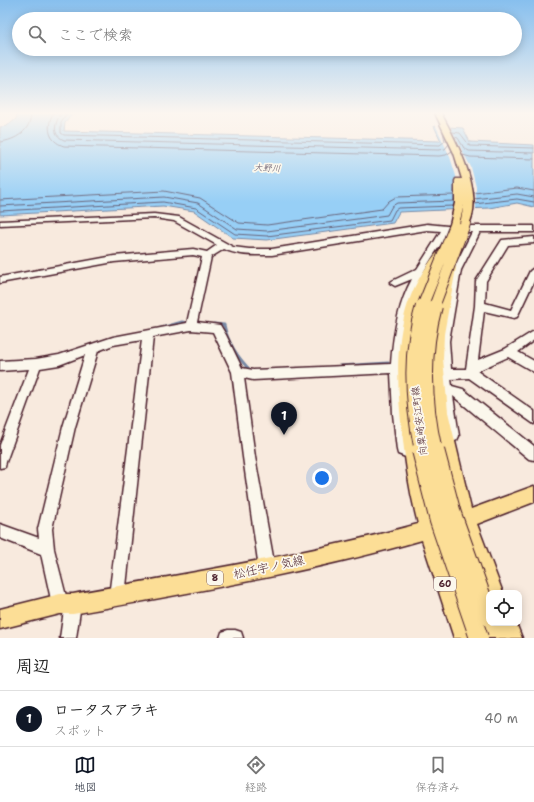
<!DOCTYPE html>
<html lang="ja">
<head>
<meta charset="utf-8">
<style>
  body { margin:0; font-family:"Shantell Sans","Klee One",sans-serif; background:#f6f6f6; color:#222 }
  .controls { position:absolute; right:12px; bottom:12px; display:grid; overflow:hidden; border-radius:8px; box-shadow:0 2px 10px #0003 }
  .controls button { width:36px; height:36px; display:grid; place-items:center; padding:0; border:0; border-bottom:1px solid #e0e0e0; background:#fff; color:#222; font:20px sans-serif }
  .you { position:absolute; left:322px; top:478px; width:14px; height:14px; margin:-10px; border:3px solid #fff; border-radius:50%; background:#1a73e8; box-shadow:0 0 0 6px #1a73e833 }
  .badge { display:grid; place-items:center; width:26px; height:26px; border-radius:50%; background:#111827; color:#fff; font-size:13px; font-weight:700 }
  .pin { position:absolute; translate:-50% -33px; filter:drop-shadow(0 1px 2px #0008) }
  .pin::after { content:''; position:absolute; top:21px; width:14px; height:12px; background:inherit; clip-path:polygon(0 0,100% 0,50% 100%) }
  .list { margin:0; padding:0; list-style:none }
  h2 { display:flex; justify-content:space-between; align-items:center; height:52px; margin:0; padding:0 16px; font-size:17px }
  h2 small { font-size:13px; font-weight:400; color:#767676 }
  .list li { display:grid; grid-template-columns:26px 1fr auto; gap:12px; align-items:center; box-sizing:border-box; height:56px; padding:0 16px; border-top:1px solid #e0e0e0 }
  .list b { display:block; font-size:15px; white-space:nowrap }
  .list p { margin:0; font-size:13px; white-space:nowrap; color:#767676 }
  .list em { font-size:13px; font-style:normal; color:#767676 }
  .icon { flex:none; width:22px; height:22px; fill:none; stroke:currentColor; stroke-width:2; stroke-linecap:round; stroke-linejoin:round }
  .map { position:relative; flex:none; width:534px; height:638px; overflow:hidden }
  .search { position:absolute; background:#fff; box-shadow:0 2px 10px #0003; left:12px; right:12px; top:12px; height:44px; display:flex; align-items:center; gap:10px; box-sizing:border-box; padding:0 14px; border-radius:22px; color:#767676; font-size:15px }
  .sheet { height:108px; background:#fff }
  nav { display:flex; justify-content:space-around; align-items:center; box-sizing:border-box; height:56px; border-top:1px solid #e0e0e0; background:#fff; font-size:11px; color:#767676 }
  nav a { display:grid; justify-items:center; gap:2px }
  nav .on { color:#111827 }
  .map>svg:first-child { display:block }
</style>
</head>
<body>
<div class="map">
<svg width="534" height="638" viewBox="0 0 534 638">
  <rect width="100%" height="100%" fill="#f8eade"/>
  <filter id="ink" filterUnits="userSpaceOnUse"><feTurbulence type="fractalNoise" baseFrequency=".025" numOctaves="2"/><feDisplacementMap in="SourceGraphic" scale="8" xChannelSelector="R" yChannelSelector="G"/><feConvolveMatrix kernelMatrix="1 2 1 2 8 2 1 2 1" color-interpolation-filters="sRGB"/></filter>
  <g filter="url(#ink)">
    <path fill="#97cff6" stroke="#7889a5" d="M17 113H73L65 123 64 131 441 141 434 126 463 128 470 142 534 145V207L517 203 489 208 399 212 393 223 267 240 233 238 194 211 163 206 0 215V127L7 126 16 119Z"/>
    <path fill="#f8eade" d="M435 124 450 126 466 158 471 167 476 187V210L455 212 457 186 456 176 450 157Z"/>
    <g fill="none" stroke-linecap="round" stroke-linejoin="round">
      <path stroke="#69657c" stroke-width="1" d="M53 113C46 127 48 141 64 146L439 156 446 155 452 151
        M61 113C55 123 51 134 64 140L439 150 445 149 449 144
        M67 113 61 122V133L64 135 440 145 445 141 443 132
        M452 132 460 133 470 146 534 148
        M455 137 458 138 464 148 469 151 534 153
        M0 142C16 140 31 131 31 113
        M463 155 470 157 534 159
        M474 193 517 188 534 191
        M474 199 517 194 534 197
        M0 200 164 191 200 198 239 223 267 225 382 209 389 201 396 197 454 195
        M474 204 517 199 534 202
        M0 206 164 197 198 203 237 229 267 231 387 215 392 206 397 203 454 201
        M0 211 163 202 196 208 235 234 267 236 390 220 395 210 398 208 453 206"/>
      <path stroke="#7889a5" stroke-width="3" d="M214 324 224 325C228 344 238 358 251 371
        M158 329 182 322 187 323
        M340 366 388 363"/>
      <defs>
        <path id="minor" d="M154 214 179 217 233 247 249 249H272L427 224 447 226H534V232H480L461 270 449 341 451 369H466L475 306 476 281 502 240 534 237V243L508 245 486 281 485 303 511 310 530 271 534 268V281L517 317 514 318 484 311 478 360 505 349 534 331V340L518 352 534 361V372L508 357 477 371 534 411V424L469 378 451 379 452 386 463 389 534 446V460L529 459 453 396 459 436 457 440 453 442 449 440 447 436 440 389 439 341 453 270 472 232H449C437 250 423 269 415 290 398 340 401 393 409 445L417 448 418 452 417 456C410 459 405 457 398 454L397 450 393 414 391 373 253 380 244 378 255 457 275 568 272 573 267 576 262 573 259 568 243 457 232 372 213 332 191 330 153 337 125 596 123 602 117 604 111 602 109 596 142 340 113 345 98 351 75 427 52 529 54 549 67 600 73 596 79 598 81 604 76 638H60L64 610 60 612 54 610 52 604 41 554 0 538V524L39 538 38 529 63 427 85 355 59 365 40 368 6 462 5 467 0 468V445L29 369 0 371V361L36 359 59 355 113 337 187 323 202 257 193 255 114 262 0 283V277L114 256 193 249 207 252 217 245 174 221 154 218 0 225V221ZM427 230 441 231 417 269 392 281 390 283 395 286 412 279C398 304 393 335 391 364L253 370 242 368 226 335 220 325 197 322 211 257 224 249C238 256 256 255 272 255Z
          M228 630H235L241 632 243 638H220L222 632Z"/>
        <path id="major" d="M435 113H441C456 141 486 195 468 226H462L460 224 464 205 458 227H452L450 225 455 203V181L456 179H462L454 153Z
          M443 249 448 252C440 266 429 278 423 294 398 356 417 455 434 519L456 513 452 502 434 412 429 359 432 334 447 265H455L456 268 444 334 443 359 448 412 471 509 534 486V502L477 524 503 593H489V600H487L461 528 438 535 474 638H454L422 540C308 573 190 592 73 614H60L0 629V609L60 594H73C188 573 305 555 418 524 410 493 405 462 402 431 396 376 393 316 425 269 430 262 436 251 443 249Z
          M489 614V623H516L522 638H487L481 623 484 616Z"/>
      </defs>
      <use href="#minor" stroke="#4a1f2b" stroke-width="3"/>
      <use href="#major" stroke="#4a1f2b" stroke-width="3"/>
      <use href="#minor" fill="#fbf7ec" fill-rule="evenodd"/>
      <use href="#major" fill="#fcde96" fill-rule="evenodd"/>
      <defs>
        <path id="major-bridge-far2" d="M422 307 455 225
          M434 307 465 224"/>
        <path id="major-bridge-far1" d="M435 306C422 353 424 403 435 451
          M422 451C412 404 409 352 423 306"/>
        <path id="major-bridge" d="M421 450 439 521 479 638
          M435 450 452 514 489 617"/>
      </defs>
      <use href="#major-bridge-far2" stroke="#4a1f2b" stroke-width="12" stroke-linecap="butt"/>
      <use href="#major-bridge-far1" stroke="#4a1f2b" stroke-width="16" stroke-linecap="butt"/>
      <use href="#major-bridge" stroke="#4a1f2b" stroke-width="20" stroke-linecap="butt"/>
      <use href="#major-bridge-far2" stroke="#fcde96" stroke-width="10"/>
      <use href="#major-bridge-far1" stroke="#fcde96" stroke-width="14"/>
      <use href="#major-bridge" stroke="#fcde96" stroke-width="18"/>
    </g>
  </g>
  <linearGradient id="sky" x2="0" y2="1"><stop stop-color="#87bfee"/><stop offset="0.56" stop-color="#fcf6f0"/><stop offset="1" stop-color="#fcf6f0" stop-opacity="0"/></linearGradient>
  <rect width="534" height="202" fill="url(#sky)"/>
  <g text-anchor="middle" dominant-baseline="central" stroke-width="3.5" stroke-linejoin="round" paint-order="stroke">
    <g font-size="9" font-style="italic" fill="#615468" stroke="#fbf7ec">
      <text transform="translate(267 168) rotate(2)">大野川</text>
    </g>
    <g fill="#fbf7ec" stroke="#7f6065" stroke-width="1">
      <rect x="207" y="571" width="16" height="14" rx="3"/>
      <rect x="434" y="577" width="22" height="14" rx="3"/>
    </g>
    <g font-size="9" font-weight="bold" fill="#4a1f2b">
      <text x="215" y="578">8</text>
      <text x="445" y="584">60</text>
    </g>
    <g font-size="10" fill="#4a1f2b" stroke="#fbf7ec">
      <text transform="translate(419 421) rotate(-97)">向粟崎安江町線</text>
    </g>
    <g font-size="12" fill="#4a1f2b" stroke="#fbf7ec">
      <text transform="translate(269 567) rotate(-12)">松任宇ノ気線</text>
    </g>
  </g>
</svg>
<div class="controls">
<button><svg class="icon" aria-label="locate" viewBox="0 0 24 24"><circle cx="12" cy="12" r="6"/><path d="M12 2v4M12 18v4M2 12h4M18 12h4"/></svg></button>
</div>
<div class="you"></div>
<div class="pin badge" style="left:284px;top:435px">1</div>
<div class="search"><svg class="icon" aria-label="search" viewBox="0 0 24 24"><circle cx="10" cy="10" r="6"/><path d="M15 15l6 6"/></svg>ここで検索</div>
</div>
<section class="sheet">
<h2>周辺<small></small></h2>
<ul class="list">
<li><span class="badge">1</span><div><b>ロータスアラキ</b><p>スポット</p></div><em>40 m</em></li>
</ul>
</section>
<nav>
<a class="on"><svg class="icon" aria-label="map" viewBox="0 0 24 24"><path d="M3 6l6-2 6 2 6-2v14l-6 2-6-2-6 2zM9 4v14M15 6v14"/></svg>地図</a>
<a><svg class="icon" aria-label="directions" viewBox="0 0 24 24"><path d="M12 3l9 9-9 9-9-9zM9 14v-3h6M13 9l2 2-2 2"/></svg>経路</a>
<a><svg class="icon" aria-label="saved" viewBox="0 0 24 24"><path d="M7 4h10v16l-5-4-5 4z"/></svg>保存済み</a>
</nav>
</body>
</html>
